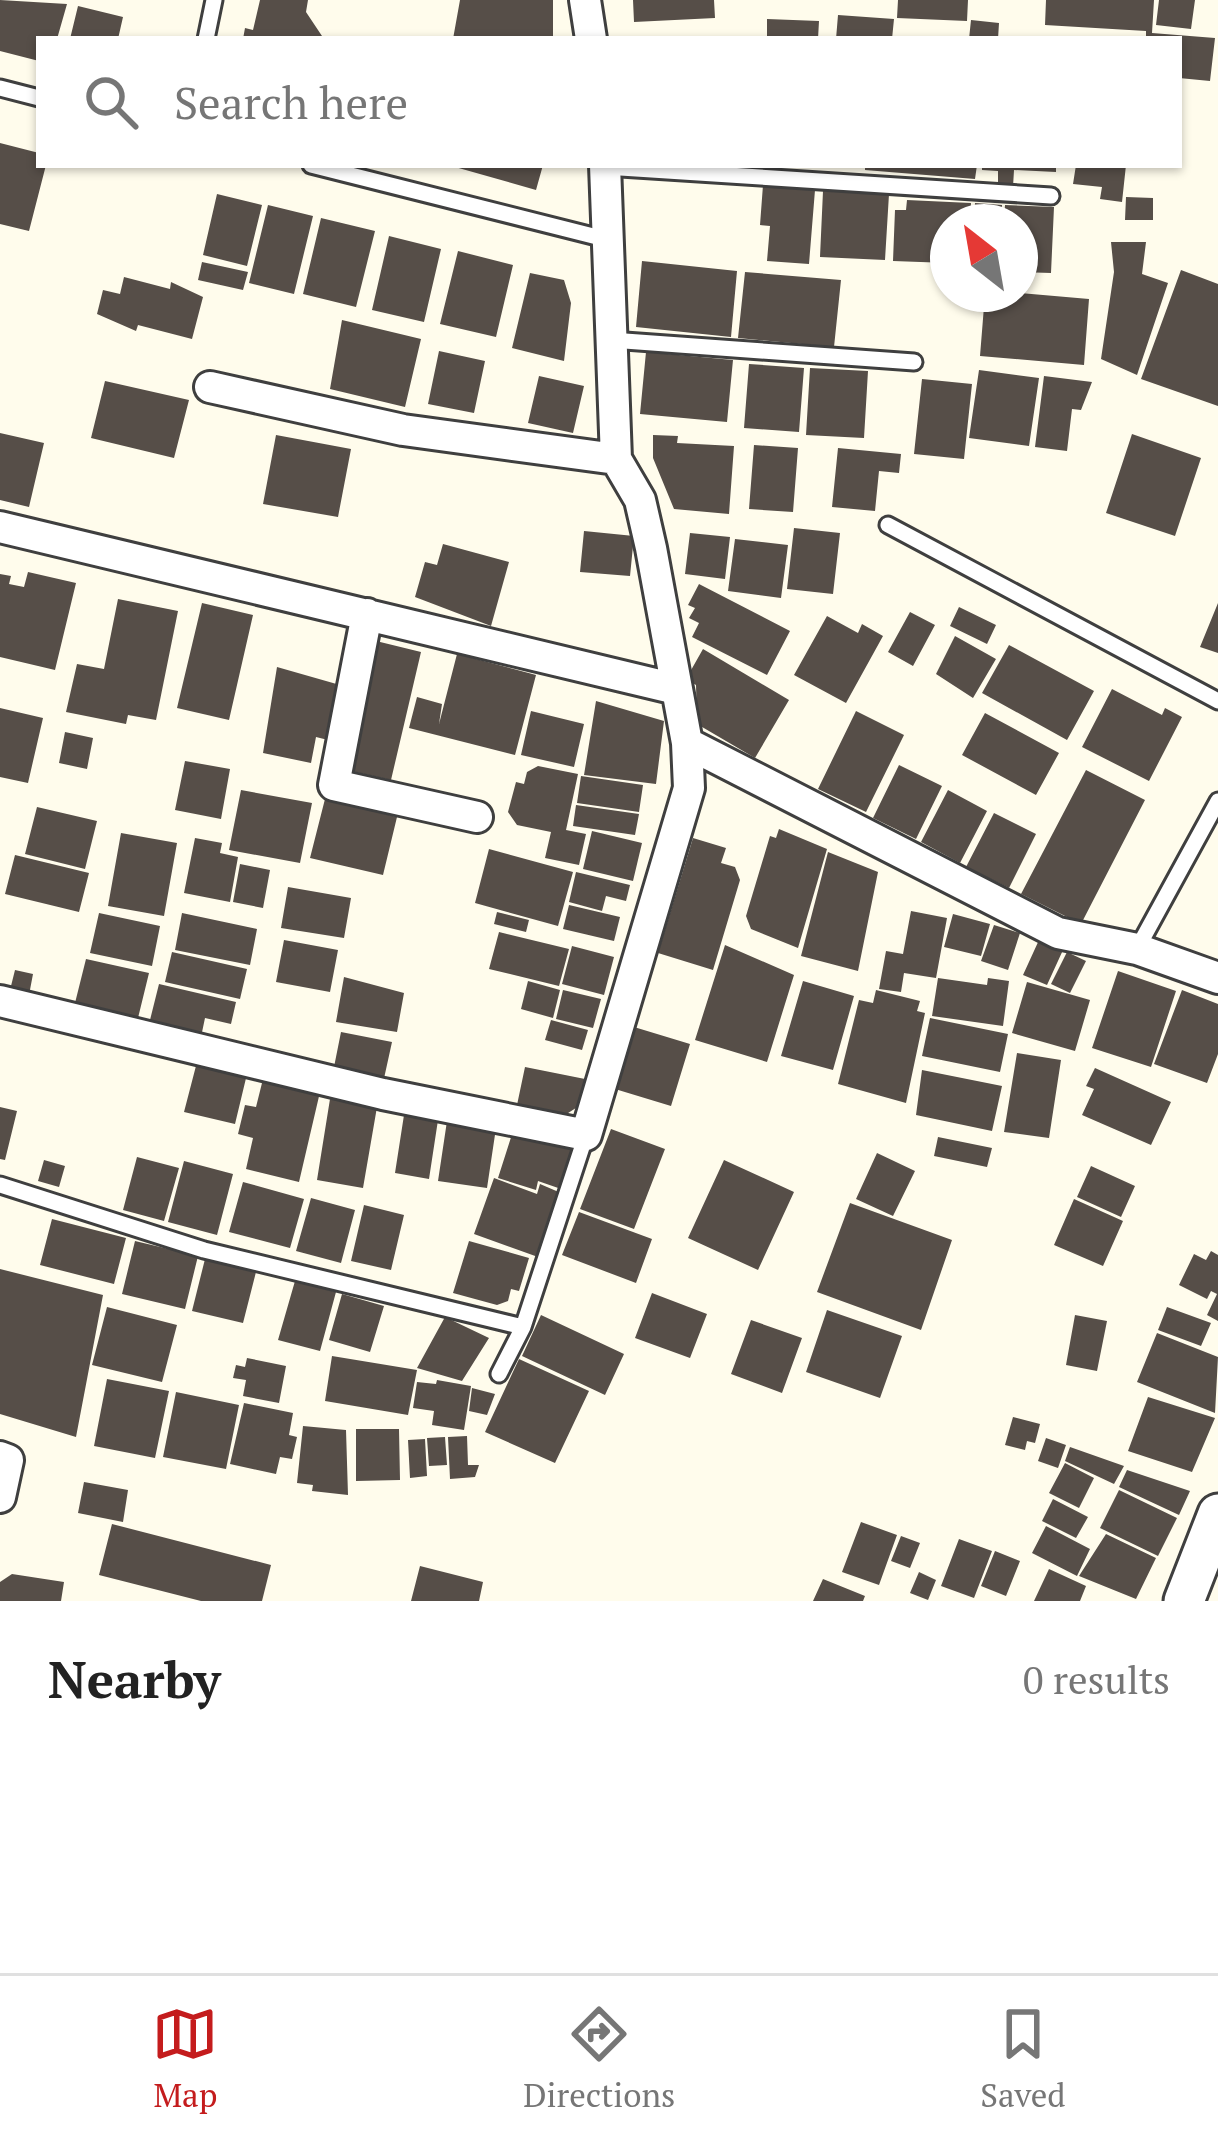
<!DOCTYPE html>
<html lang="en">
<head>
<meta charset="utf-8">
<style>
  body { margin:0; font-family:"PT Serif",serif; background:#f2f2f2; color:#222 }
  .compass { position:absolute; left:930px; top:204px; width:108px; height:108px; border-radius:50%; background:#fff; box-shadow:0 3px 9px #0004; rotate:329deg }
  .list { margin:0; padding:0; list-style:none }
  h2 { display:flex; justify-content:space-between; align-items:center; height:156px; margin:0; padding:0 48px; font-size:51px }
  h2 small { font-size:39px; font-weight:400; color:#767676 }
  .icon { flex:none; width:66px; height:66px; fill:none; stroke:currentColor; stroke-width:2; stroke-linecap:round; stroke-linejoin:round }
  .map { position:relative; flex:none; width:1218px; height:1601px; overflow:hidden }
  .search { position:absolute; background:#fff; box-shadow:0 3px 9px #0004; left:36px; right:36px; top:36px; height:132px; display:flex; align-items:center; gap:30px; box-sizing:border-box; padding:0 42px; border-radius:0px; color:#767676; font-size:45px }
  .sheet { height:372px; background:#fff }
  nav { display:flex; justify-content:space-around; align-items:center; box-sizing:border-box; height:168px; border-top:3px solid #e0e0e0; background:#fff; font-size:33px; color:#767676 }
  nav a { display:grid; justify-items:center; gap:6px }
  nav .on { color:#c41c1d }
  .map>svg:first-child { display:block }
</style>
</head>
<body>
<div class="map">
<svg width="1218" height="1601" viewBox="0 0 1218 1601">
  <rect width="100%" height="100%" fill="#fffcec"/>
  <path fill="#564e48" d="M0 0 67 4 57 39H39V61L0 51Z
    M260 0H308L306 12 324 39H243L245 28 253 30Z
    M460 0H553V39H453Z
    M633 0H714L715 18 634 22Z
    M898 0H968L967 21 897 18Z
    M1046 0H1154L1152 33 1215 38 1210 81 1179 78V39H1146V31L1045 25Z
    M1159 0H1195L1191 29 1156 25Z
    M78 6 123 17 118 39H70Z
    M838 15 894 19 892 39H836Z
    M767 19 819 21 818 39H767Z
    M971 20 999 23 998 39H969Z
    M0 143 39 153V165H46L29 231 0 224Z
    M448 165H543L536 190Z
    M865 165H977L975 179 865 170Z
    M982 165H1056V172L1014 170 1013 187 998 186V171L982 170Z
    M1076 165H1126L1122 202 1100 199 1102 187 1073 184Z
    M763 185 815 190 809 264 767 261 770 226 760 225Z
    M823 191 889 194 885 260 820 257Z
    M217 194 262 205 247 266 203 255Z
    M1126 197 1153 198V220H1125Z
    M907 200 971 203 970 222H948V263L893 261 895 210H906Z
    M975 203 1002 205 1001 222H974Z
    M268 205 313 216 294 294 249 283Z
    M1005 205 1054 207 1051 273 1020 272V222H1004Z
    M321 218 375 231 356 307 303 294Z
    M389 236 441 249 424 322 372 310Z
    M1111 242H1146L1142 274 1168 283 1137 375 1101 359 1114 272Z
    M458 251 513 265 496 337 440 324Z
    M642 261 737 271 731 337 636 327Z
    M202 262 248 272 243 290 198 280Z
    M1181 270 1218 284V406L1141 379Z
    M745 272 841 280 834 347 738 338Z
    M530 273 564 280 571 303 564 361 512 348Z
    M124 277 170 289 171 282 203 297 192 339 138 325 136 331 97 314 103 290 120 294Z
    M1020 293 1089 299 1084 365 980 356 985 294Z
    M342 320 421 339 405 407 330 389Z
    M439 351 485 361 474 413 428 404Z
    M646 352 733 360 727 422 640 414Z
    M749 364 804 368 799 432 744 428Z
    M810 368 868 371 864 438 806 435Z
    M979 370 1039 378 1029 446 969 438Z
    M539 376 584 386 573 433 528 423Z
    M1044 376 1092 382 1081 410 1072 409 1067 451 1035 447Z
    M922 379 972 384 964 459 914 454Z
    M105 381 189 400 174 458 91 438Z
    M0 433 44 443 29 507 0 500Z
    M1132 434 1201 458 1175 536 1106 513Z
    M276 435 351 449 338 517 263 504Z
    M653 435 678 436 677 443 734 446 729 514 674 509 653 458Z
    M754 445 798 448 793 512 749 509Z
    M838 448 901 454 899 473 879 471 875 511 832 507Z
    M794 528 840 533 833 594 787 589Z
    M584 531 634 536 630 576 580 572Z
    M690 533 730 537 725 579 685 574Z
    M735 539 788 545 781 598 728 591Z
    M443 544 509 562 491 626 415 597 425 562 437 565Z
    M28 572 76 583 55 670 0 657V574L11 576 9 584 24 587Z
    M699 584 790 631 767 675 692 637 699 623 689 618 695 608 688 605Z
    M118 599 178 611 156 720 128 715 126 724 66 712 77 664 104 669Z
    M202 603 253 615 229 720 177 708Z
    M1218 603V653L1200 647Z
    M959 607 996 625 987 644 950 626Z
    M910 612 935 625 913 666 888 652Z
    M827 616 858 633 862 624 883 636 846 703 794 675Z
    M955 636 996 659 973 698 936 674Z
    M372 640 421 652 391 780 342 769Z
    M1009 645 1094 691 1067 740 982 693Z
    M703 649 789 700 755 758 697 724 696 685 686 679Z
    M457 654 536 675 515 755 409 728 417 697 442 704 439 724Z
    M277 667 340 685 328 740 316 737 311 763 263 753Z
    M1112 689 1162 715 1165 708 1182 717 1149 781 1082 747Z
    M596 701 664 721 656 784 584 775Z
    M0 708 43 718 28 783 0 777Z
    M531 711 584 724 574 767 521 755Z
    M856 711 904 735 866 812 818 789Z
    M985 713 1059 753 1036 795 962 755Z
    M65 732 93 738 87 769 59 763Z
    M185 761 230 769 221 819 175 810Z
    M899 765 942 786 916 839 873 818Z
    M538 766 578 774 566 830 586 834 579 865 545 858 551 832 517 825 508 812 516 782 524 784 527 772Z
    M1086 770 1145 800 1081 924 1021 894Z
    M581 776 643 785 639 812 577 803Z
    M241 790 312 803 300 863 229 850Z
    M948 790 987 811 960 863 921 842Z
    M325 799 397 817 383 875 310 858Z
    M576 805 639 814 635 835 573 826Z
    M37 807 97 821 85 869 25 854Z
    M994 813 1036 834 1009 888 966 867Z
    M779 829 827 849 798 948 751 929 746 916 770 836 776 838Z
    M592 831 642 843 633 881 583 869Z
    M121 833 177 843 164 916 108 906Z
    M195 838 222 843 220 853 238 857 230 902 184 893Z
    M693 838 726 848 721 863 735 867 740 880 713 970 658 953Z
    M489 849 573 872 558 926 475 903Z
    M828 852 878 872 858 971 801 956Z
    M15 855 89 873 79 912 5 894Z
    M240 864 270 870 263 908 233 902Z
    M576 872 630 885 626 901 606 896 602 911 569 902Z
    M288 887 351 898 344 938 281 928Z
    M569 905 620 917 614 941 563 929Z
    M911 911 947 918 936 978 904 973 901 992 879 989 886 951 903 954Z
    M497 912 529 920 526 932 494 924Z
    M99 913 160 926 152 966 90 953Z
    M182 913 257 929 250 965 175 950Z
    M953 914 990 924 981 956 944 947Z
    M994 925 1020 933 1008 970 981 961Z
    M499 932 569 949 559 986 489 969Z
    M284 940 338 950 330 992 276 982Z
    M1039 940 1063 950 1047 985 1023 975Z
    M725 945 794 975 767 1062 695 1040Z
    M572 946 614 957 604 995 562 984Z
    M172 952 247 969 240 999 165 982Z
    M1067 952 1086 961 1070 993 1051 984Z
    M86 959 149 973 138 1018 75 1003Z
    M15 970 33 974 29 995 10 990Z
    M1118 971 1176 991 1151 1067 1092 1048Z
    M344 977 404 993 397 1032 336 1022Z
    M938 978 987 985 988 978 1009 981 1003 1026 932 1016Z
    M528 981 560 990 553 1018 521 1009Z
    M803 981 854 996 833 1070 781 1056Z
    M1027 982 1090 1000 1075 1051 1012 1033Z
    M159 984 236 1002 231 1024 205 1018 201 1037 149 1024Z
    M563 990 601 999 593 1028 556 1019Z
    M876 990 920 1001 917 1011 925 1013 906 1103 838 1084 859 1000 873 1003Z
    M1182 990 1218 1004V1054L1207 1083 1154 1064Z
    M930 1018 1008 1034 1000 1072 922 1056Z
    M551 1020 588 1030 582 1050 545 1040Z
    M634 1027 690 1044 671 1106 615 1089Z
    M341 1032 392 1042 383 1083 333 1072Z
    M1017 1053 1061 1060 1049 1138 1004 1132Z
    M197 1062 247 1074 235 1124 184 1112Z
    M525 1067 585 1079 579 1106 565 1115 517 1105Z
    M1095 1068 1171 1102 1151 1145 1082 1115 1094 1089 1086 1086Z
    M922 1070 1002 1086 992 1131 916 1115Z
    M263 1079 320 1092 299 1182 246 1169 253 1138 238 1134 245 1105 256 1107Z
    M330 1099 377 1107 363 1188 317 1180Z
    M0 1107 17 1111 5 1160 0 1159Z
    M404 1115 438 1120 429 1179 395 1173Z
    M447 1121 496 1128 487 1188 438 1181Z
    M611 1129 665 1149 634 1229 580 1209Z
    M513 1131 578 1147 564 1190 538 1181 536 1190 498 1178Z
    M938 1137 992 1148 987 1167 934 1156Z
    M877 1153 915 1171 893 1216 856 1199Z
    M137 1157 179 1168 164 1221 123 1210Z
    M44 1160 65 1166 59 1187 38 1181Z
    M724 1160 794 1192 758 1270 688 1238Z
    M184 1161 233 1174 217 1235 168 1222Z
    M1091 1166 1135 1186 1121 1217 1077 1197Z
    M494 1178 537 1194 540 1184 561 1193 538 1257 474 1234Z
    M243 1182 304 1199 290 1248 229 1232Z
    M311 1198 355 1210 341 1263 296 1251Z
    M1074 1199 1123 1221 1103 1266 1054 1245Z
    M850 1203 952 1240 921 1330 817 1292Z
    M364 1205 404 1215 391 1270 351 1261Z
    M579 1212 652 1239 636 1283 562 1255Z
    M52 1219 126 1238 114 1284 40 1265Z
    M135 1241 198 1256 185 1309 122 1294Z
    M469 1241 529 1258 519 1291 511 1289 508 1301 497 1305 453 1293Z
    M1211 1251 1218 1255V1321L1207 1315 1217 1294 1211 1291 1207 1299 1179 1285 1194 1254 1206 1260Z
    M205 1259 256 1272 243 1323 192 1311Z
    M0 1269 103 1295 76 1437 0 1414Z
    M295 1281 336 1292 320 1351 278 1340Z
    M652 1293 707 1314 690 1358 635 1338Z
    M342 1294 384 1306 370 1352 329 1340Z
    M107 1307 177 1325 162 1382 92 1365Z
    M1167 1307 1211 1323 1201 1346 1158 1330Z
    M827 1310 902 1336 880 1398 806 1372Z
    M541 1315 624 1354 605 1395 522 1356Z
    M1075 1315 1107 1321 1097 1371 1066 1365Z
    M445 1317 489 1338 462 1381 417 1368Z
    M751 1320 802 1338 782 1393 731 1374Z
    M1157 1333 1218 1357 1215 1413 1137 1382Z
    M332 1356 417 1370 408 1415 325 1401Z
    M247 1358 286 1366 279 1403 243 1396 246 1380 233 1378 236 1365 245 1367Z
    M519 1359 589 1391 555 1463 485 1432Z
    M107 1379 169 1391 155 1458 94 1446Z
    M437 1380 471 1386 464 1430 432 1425 434 1411 413 1408 417 1382 436 1384Z
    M472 1388 495 1394 487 1415 469 1411Z
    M176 1392 239 1405 226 1469 163 1457Z
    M1148 1397 1215 1418 1192 1472 1128 1451Z
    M244 1403 293 1413 289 1435 297 1437 292 1459 280 1457 276 1474 230 1464Z
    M1013 1417 1040 1424 1035 1443 1027 1441 1025 1450 1005 1445Z
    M303 1426 346 1430 348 1495 312 1491 313 1485 297 1483Z
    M356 1429H399L400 1480 356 1481Z
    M467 1436 468 1465H479L475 1477 450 1479 448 1437Z
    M445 1437 447 1465 429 1466 427 1438Z
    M1046 1438 1066 1445 1058 1468 1038 1461Z
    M425 1439 427 1476 410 1478 408 1440Z
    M1070 1447 1124 1466 1114 1484 1065 1461Z
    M1065 1463 1094 1478 1079 1508 1049 1493Z
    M1127 1470 1190 1491 1179 1515 1119 1487Z
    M84 1482 128 1490 123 1522 78 1513Z
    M1119 1490 1177 1518 1158 1556 1100 1528Z
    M1053 1499 1088 1517 1076 1538 1042 1521Z
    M861 1522 897 1535 879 1585 842 1572Z
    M112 1524 271 1565 262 1601H201L99 1575Z
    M1046 1526 1090 1549 1077 1576 1032 1553Z
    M1106 1534 1156 1558 1136 1599 1079 1576Z
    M901 1536 920 1543 910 1568 891 1561Z
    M959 1539 992 1551 974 1598 941 1586Z
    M995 1551 1020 1561 1006 1596 981 1586Z
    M420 1566 483 1582 479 1601H411Z
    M1049 1569 1086 1586 1080 1601H1034Z
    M919 1572 936 1580 928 1600 910 1593Z
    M12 1574 64 1582 61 1601H0V1582Z
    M823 1579 865 1596 863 1601H813Z"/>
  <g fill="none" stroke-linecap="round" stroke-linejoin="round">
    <defs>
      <path id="service" d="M206 39 214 0
        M0 88 39 98
        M311 165 605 239
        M605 167 1051 196
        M611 340 914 362
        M888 525 1218 701
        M1137 949 1218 801
        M0 1185 204 1250 523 1327 586 1135
        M499 1374 523 1327"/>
      <path id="minor" d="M585 0 591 39
        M210 387 403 430 616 459
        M0 527 676 689
        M367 614 334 785 477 817
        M687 743 1058 933 1137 949 1218 978
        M0 1001 383 1094 586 1135 689 788 687 743 651 548 640 500 616 459 605 165
        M0 1457 8 1460 0 1497"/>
      <path id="tertiary" d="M1184 1601 1218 1514"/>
    </defs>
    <use href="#service" stroke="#3f3f3f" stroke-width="21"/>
    <use href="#minor" stroke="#3f3f3f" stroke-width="36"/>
    <use href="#tertiary" stroke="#3f3f3f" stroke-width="45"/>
    <use href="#service" stroke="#fff" stroke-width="15"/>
    <use href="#minor" stroke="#fff" stroke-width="30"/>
    <use href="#tertiary" stroke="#fff" stroke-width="39"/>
  </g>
</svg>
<svg class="compass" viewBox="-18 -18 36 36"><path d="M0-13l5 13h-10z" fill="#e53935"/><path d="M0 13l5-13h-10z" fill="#767676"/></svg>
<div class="search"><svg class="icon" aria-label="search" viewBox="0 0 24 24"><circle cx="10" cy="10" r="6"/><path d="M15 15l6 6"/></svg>Search here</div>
</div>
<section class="sheet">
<h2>Nearby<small>0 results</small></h2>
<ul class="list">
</ul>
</section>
<nav>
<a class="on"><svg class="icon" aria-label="map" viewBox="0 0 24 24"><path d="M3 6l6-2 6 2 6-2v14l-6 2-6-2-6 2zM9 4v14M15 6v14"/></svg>Map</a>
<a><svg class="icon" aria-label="directions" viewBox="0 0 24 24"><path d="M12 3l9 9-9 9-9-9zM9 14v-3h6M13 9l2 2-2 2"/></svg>Directions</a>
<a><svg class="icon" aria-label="saved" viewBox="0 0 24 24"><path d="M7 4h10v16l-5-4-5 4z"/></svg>Saved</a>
</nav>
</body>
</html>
